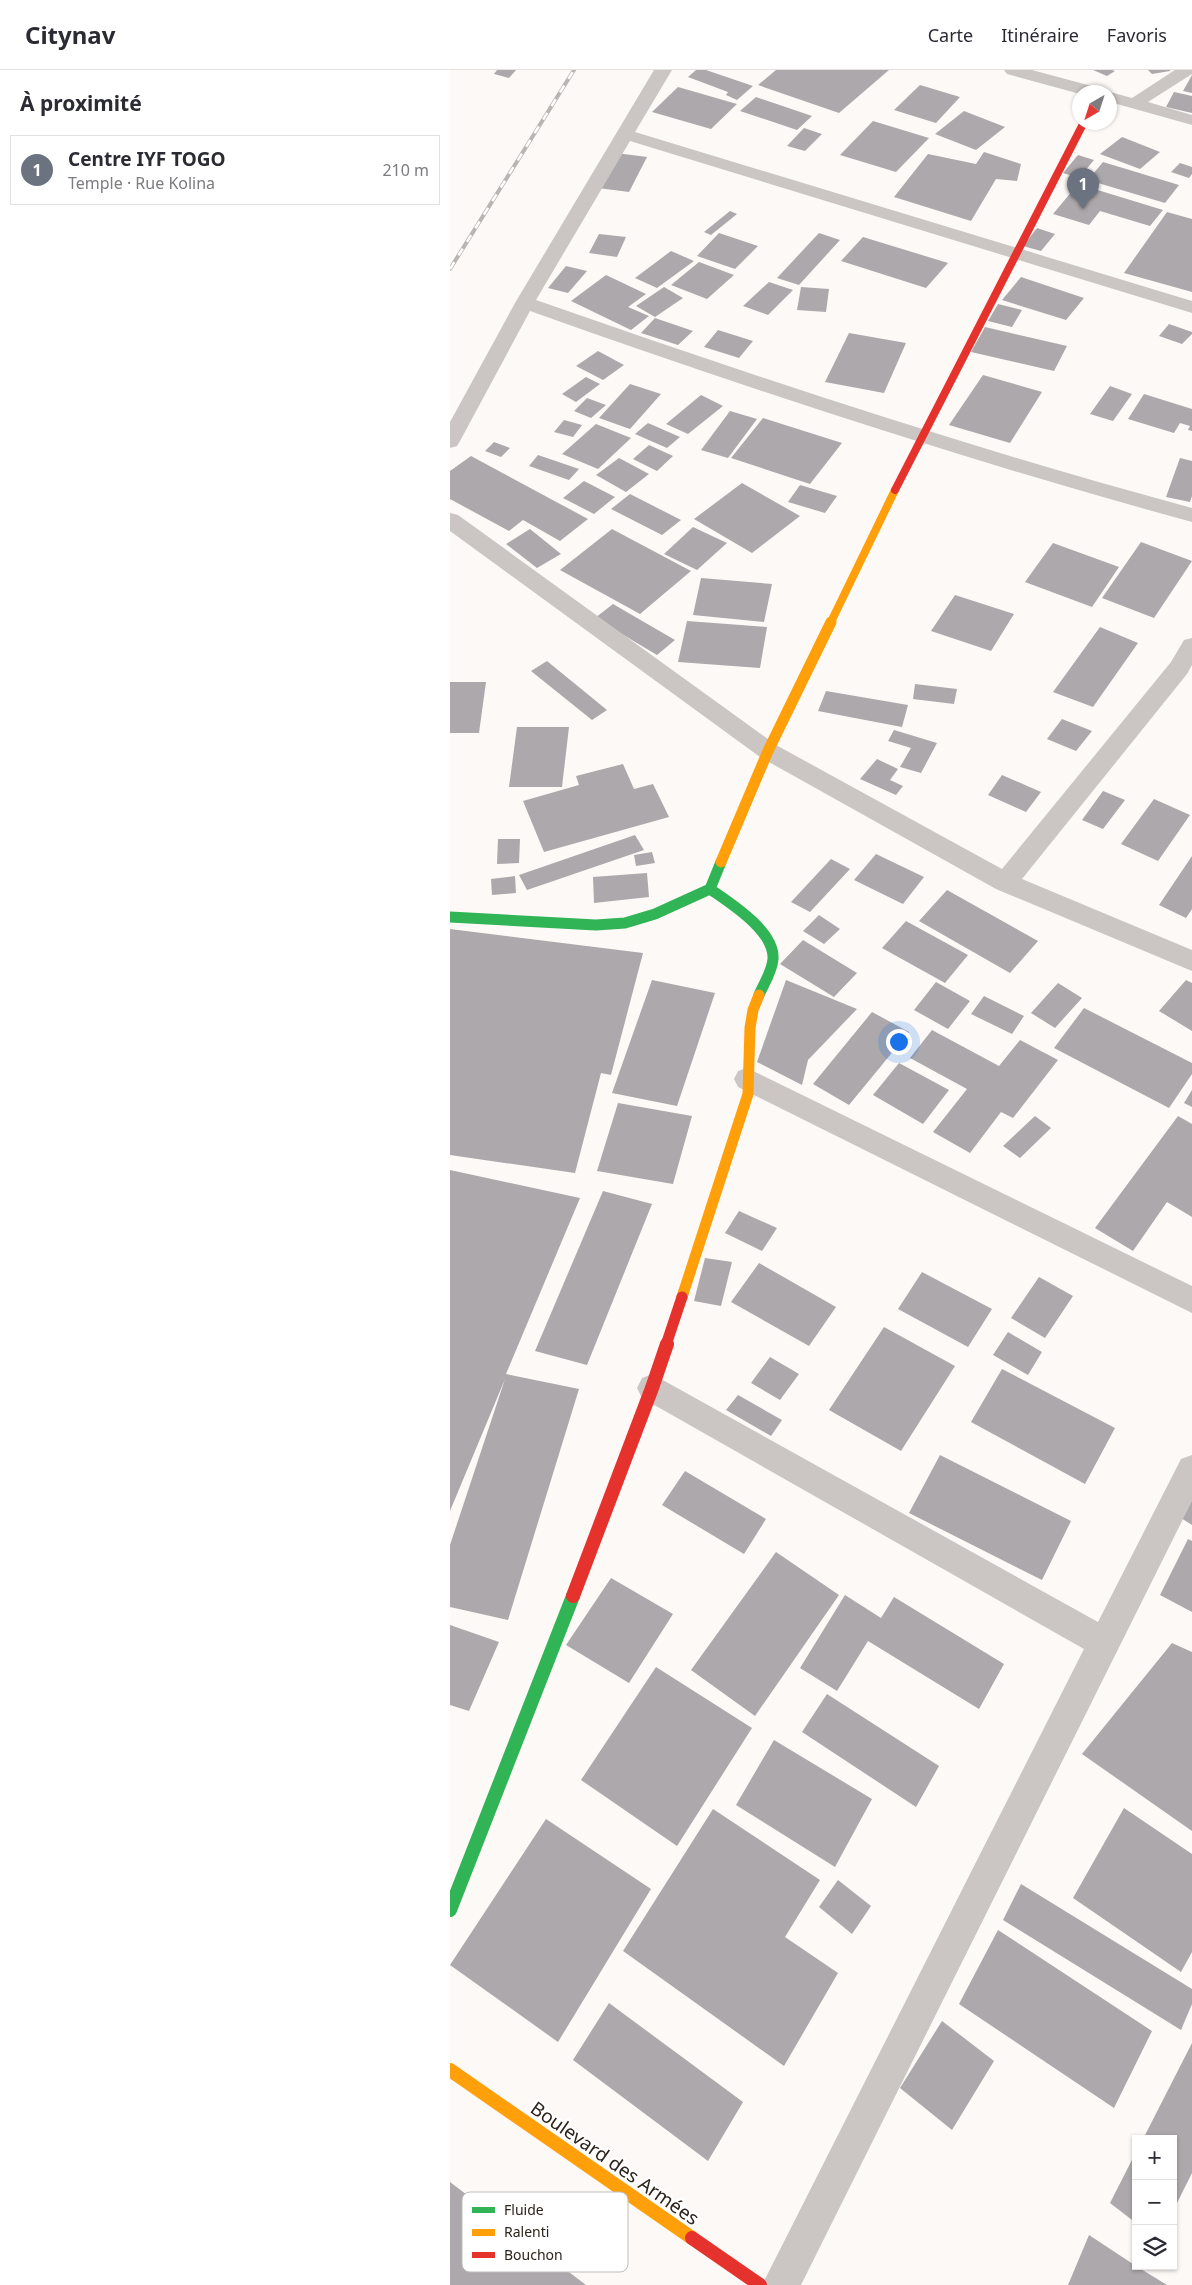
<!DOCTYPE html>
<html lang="fr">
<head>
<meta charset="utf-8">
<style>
  body { margin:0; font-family:"Noto Sans",sans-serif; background:#f7f7f7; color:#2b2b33 }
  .controls { position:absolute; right:15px; bottom:15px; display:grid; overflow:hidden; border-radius:0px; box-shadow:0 1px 4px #0004 }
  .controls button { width:45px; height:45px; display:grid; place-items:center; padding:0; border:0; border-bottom:1px solid #e1e1e2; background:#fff; color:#2b2b33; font:25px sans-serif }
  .compass { position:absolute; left:622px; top:15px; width:45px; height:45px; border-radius:50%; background:#fff; box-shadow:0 1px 4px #0004; rotate:219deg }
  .you { position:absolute; left:448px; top:971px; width:18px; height:18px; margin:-12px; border:4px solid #fff; border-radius:50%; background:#1a73e8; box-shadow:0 0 0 8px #1a73e833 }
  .badge { display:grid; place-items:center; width:32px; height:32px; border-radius:50%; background:#2563eb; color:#fff; font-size:16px; font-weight:700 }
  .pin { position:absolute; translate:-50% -41px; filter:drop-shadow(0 1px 2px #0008) }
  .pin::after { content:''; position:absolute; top:26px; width:18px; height:15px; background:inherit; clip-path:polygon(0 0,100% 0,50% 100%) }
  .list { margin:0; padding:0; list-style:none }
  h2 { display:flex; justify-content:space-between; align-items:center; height:65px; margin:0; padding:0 20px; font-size:21px }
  h2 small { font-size:16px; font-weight:400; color:#7c7c81 }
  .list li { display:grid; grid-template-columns:32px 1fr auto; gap:15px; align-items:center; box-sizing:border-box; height:70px; margin:0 10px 10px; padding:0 10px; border:1px solid #e1e1e2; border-radius:0px }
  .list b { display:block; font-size:19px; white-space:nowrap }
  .list p { margin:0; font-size:16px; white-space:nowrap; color:#7c7c81 }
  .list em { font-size:16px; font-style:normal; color:#7c7c81 }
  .icon { flex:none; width:28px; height:28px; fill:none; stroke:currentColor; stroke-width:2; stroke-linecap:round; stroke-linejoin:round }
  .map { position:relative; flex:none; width:742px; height:2215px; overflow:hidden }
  header { display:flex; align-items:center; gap:30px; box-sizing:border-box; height:70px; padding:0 25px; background:#fff; border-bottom:1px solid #e1e1e2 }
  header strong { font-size:24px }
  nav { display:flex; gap:28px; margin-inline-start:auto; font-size:18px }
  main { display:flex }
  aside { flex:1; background:#fff }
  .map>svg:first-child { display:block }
</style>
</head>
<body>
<header>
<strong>Citynav</strong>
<nav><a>Carte</a><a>Itinéraire</a><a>Favoris</a></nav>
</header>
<main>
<aside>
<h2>À proximité<small></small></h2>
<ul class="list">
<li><span class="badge" style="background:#6b7280">1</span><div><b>Centre IYF TOGO</b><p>Temple · Rue Kolina</p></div><em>210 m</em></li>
</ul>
</aside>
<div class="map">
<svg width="742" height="2215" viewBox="0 0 742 2215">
  <rect width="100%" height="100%" fill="#fcf9f7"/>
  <path fill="#aca8ab" d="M47 0H66L59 8 44 4Z
    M246 0H256L303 16 287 30 276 25 278 22 238 7Z
    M326 0H439L389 43 308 15Z
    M643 0H662L665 1 657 6Z
    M698 0H720V1L702 4Z
    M742 5V23L733 21Z
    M470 15 510 27 486 53 444 40Z
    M228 17 287 34 261 59 202 42Z
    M724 22 742 26V43L716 37Z
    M306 27 362 46 347 60 290 41Z
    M514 41 555 57 526 80 485 64Z
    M423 51 479 68 446 102 390 85Z
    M354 58 372 64 355 81 337 76Z
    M672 67 710 82 690 99 650 84Z
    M534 82 571 94 567 111 546 109 521 151 444 127 478 84 526 94Z
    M166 83 197 87 179 122 148 118Z
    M628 85 644 90 629 108 613 103Z
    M653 92 729 115 715 133 638 110Z
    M730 93 742 97V104L739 108 721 102Z
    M628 114 713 140 700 156 650 141 639 155 603 144Z
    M280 141 287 144 261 165 254 162Z
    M717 142 742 149V222L674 203Z
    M587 158 605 164 591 181 573 176Z
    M269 163 308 176 285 199 247 186Z
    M369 163 390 170 349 215 327 208Z
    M149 164 176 167 167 187 139 183Z
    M413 167 498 193 476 218 391 191Z
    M221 181 244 191 207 218 185 208Z
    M249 192 284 205 257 229 221 215Z
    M116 196 137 201 118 223 98 218Z
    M156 205 196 224 178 237 199 246 181 260 121 231Z
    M571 207 634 228 616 250 552 230Z
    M319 212 343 220 318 245 293 236Z
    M214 217 233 228 205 247 186 236Z
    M351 217 379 219 376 242 347 240Z
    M548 234 572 240 562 257 538 251Z
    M205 248 243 261 228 275 191 263Z
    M719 254 742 262V264L732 274 709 266Z
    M535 257 617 276 604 301 521 282Z
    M268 260 303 271 289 288 254 277Z
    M399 263 456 273 434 323 375 312Z
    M148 281 174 295 153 310 126 296Z
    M533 305 592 322 560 373 499 355Z
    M136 307 150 314 126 332 112 324Z
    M180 314 211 324 180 359 149 348Z
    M660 316 682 324 663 351 640 344Z
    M694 324 742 339V361L738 360 740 356 730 353 724 363 678 349Z
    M251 325 273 336 238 364 216 354Z
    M137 328 156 335 141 348 124 341Z
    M280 341 307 349 278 388 251 380Z
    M313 348 392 373 360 414 281 388Z
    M114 350 132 355 123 367 104 362Z
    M198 353 230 367 217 378 185 364Z
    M146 354 181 368 148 399 112 384Z
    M44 372 60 378 51 387 35 381Z
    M199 375 223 386 207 401 183 389Z
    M88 385 129 399 119 410 79 396Z
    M21 386 138 449 110 471 73 450 59 461 0 429V401Z
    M169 388 199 404 176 422 146 405Z
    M730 388 742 391V426L740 432 716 427Z
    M134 411 165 427 144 444 113 428Z
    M292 413 350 446 302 483 244 449Z
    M350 415 387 426 375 443 338 432Z
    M180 424 231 450 212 465 161 439Z
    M243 457 277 473 247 500 214 484Z
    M80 459 111 484 87 498 56 474Z
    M162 459 241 501 190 544 110 500Z
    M691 472 742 491 704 548 652 528Z
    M603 473 669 497 642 537 575 512Z
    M251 508 322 514 314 552 243 545Z
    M505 525 564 544 541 581 481 561Z
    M163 534 225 570 207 585 145 548Z
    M237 551 317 557 310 598 228 592Z
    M650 557 688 573 643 637 603 622Z
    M97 591 157 640 142 650 81 601Z
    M0 612H36L29 663H0Z
    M465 614 507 619 504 634 463 629Z
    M376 621 458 635 452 657 368 641Z
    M612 649 642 661 626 681 597 669Z
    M67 657H119L112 717H59Z
    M444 660 487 673 471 703 450 697 461 678 438 671Z
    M427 689 448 699 440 710 453 716 446 725 410 709Z
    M173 694 184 719 203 714 219 747 94 782 73 731 129 715 126 706Z
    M552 705 591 722 576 742 538 725Z
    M653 721 675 730 653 759 632 750Z
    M704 729 740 745 708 791 671 774Z
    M185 765 194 780 77 820 69 805Z
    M48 769H70L69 793 47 794Z
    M202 782 205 793 186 796 184 785Z
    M426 784 474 807 453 834 404 810Z
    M742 786V839L736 848 709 835Z
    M381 789 400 799 360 842 341 832Z
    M197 803 199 827 144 833 143 807Z
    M65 806 66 823 42 825 41 809Z
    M497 820 588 871 560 903 469 851Z
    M369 845 390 859 374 874 353 861Z
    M456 851 518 885 495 913 432 878Z
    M0 859 193 883 161 1005 151 1003 125 1103 0 1085Z
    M353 870 407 903 384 927 330 894Z
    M202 910 265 923 227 1036 162 1023Z
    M336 910 407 939 358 990 352 1015 307 992Z
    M736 910 742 913V961L709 941Z
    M486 912 520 931 498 959 464 940Z
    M608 913 632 928 605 958 581 943Z
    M534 926 574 946 562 964 521 944Z
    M634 938 742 993V1004L719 1038 604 978Z
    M422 942 459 962 399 1035 363 1014Z
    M482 960 549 996 570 970 608 990 563 1048 551 1042 520 1083 483 1062 517 1019 460 988Z
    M449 993 499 1020 473 1054 423 1025Z
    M742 1020V1037L734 1033Z
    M168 1033 242 1046 223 1114 147 1101Z
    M585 1046 601 1058 570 1088 553 1076Z
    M728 1046 742 1054V1147L717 1132 683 1181 645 1158Z
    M0 1100 130 1128 56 1304 129 1319 58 1550 0 1537V1475L55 1309 0 1441Z
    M153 1121 202 1134 137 1295 85 1281Z
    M289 1141 327 1158 312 1181 275 1163Z
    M255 1188 282 1192 271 1236 244 1231Z
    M309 1193 386 1237 359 1276 281 1232Z
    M472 1202 542 1239 518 1277 448 1239Z
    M589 1207 623 1226 595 1268 561 1248Z
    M434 1257 505 1296 451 1381 379 1340Z
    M558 1262 592 1282 578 1305 543 1285Z
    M320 1287 349 1304 330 1330 301 1313Z
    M552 1299 665 1358 635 1414 521 1352Z
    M288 1325 332 1350 321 1366 276 1340Z
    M490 1385 621 1451 592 1510 459 1443Z
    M235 1401 316 1449 294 1484 212 1435Z
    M742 1430V1455L731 1448Z
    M738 1469 742 1471V1542L710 1525Z
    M326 1482 389 1525 305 1646 241 1600Z
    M161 1508 223 1544 179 1613 116 1575Z
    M395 1525 431 1548 444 1527 554 1594 529 1639 418 1571 387 1621 350 1598Z
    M0 1555 49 1572 19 1641 0 1635Z
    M722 1573 742 1582V1761L632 1684Z
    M206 1597 302 1658 227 1776 131 1710Z
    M377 1624 489 1696 466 1737 352 1662Z
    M324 1670 422 1729 385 1797 286 1735Z
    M674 1738 742 1784V1882L731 1902 623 1828Z
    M263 1739 370 1810 335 1867 388 1903 334 1996 173 1881Z
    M96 1749 201 1819 108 1972 0 1895Z
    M388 1810 421 1836 402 1864 369 1837Z
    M571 1814 742 1919V1934L731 1960 553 1850Z
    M548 1860 702 1961 664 2038 509 1934Z
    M159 1933 293 2032 258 2091 123 1990Z
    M492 1951 544 1991 502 2060 450 2018Z
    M742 1973V2103L723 2141V2069H693Z
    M686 2082V2153L660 2133Z
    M0 2112 136 2215H0Z
    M639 2165 686 2196 717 2215H618Z"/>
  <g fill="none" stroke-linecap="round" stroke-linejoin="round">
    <path fill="#cbc6c4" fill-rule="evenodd" d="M204 0H222L185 62 742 231V243L180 71 86 230C303 306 520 378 742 438V452C518 391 299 319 80 241L10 371 7 376 0 378V352L65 233Z
      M554 0H582L649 18 652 22 630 24 557 4Z
      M725 0H742V4L698 32 742 45V55L660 32V22H657H660L682 28Z
      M0 443 8 445 326 675 552 799 721 592 734 570 742 568V595L737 604 572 809 742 880V901L546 819 310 687 0 461Z
      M297 998 742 1216V1243L288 1017 284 1009 288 1001Z
      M202 1304 648 1552 731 1389 742 1385V1431L351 2215H312L634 1579 192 1328 187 1318 192 1308Z"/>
    <path stroke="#30b455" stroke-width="11" d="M260 819C280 833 325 861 323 889 322 902 314 913 309 925
      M0 847 146 855 175 853 205 844 260 819 271 792"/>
    <path stroke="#30b455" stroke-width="14" d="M0 1840 123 1526"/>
    <path stroke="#ff9f0a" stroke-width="8" d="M380 554 445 420"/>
    <path stroke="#ff9f0a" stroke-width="11" d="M271 792 318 681 381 552
      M232 1227 298 1024 300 958 303 940 309 925"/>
    <path stroke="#ff9f0a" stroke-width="14" d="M0 2000 242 2168"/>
    <path stroke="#e5322d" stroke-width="8" d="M445 420 634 52"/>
    <path stroke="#e5322d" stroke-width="11" d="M216 1275 232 1227"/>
    <path stroke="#e5322d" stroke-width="14" d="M123 1526 202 1318 217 1274
      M242 2168 310 2215"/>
    <defs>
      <path id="rail" d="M0 199 124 0"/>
    </defs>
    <use href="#rail" stroke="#b9b5b3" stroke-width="4"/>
    <use href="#rail" stroke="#fff" stroke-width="2.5" stroke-dasharray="8" stroke-linecap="butt"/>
  </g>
  <g text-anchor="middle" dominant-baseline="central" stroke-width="5" stroke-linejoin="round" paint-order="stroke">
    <g font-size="19" fill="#2c241b" stroke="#fff">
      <text transform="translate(165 2093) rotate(35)">Boulevard des Armées</text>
    </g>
  </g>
  <rect x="12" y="2122" width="166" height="80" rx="8" fill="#fff" stroke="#c0bdbb" stroke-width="1"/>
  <rect x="22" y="2137" width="23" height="6" fill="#30b455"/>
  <rect x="22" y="2159" width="23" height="7" fill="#ff9f0a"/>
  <rect x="22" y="2182" width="23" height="6" fill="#e5322d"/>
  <g font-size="14" fill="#2c241b">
    <text x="54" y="2145">Fluide</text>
    <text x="54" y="2167">Ralenti</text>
    <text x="54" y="2190">Bouchon</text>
  </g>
</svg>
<div class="controls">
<button>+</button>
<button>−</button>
<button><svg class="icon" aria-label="layers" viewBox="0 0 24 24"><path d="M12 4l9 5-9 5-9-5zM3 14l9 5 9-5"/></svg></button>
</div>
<svg class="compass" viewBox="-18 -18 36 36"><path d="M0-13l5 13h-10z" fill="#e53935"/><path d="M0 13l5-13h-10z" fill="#7c7c81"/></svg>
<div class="you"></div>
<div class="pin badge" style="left:633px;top:139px;background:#6b7280">1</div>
</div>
</main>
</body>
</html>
